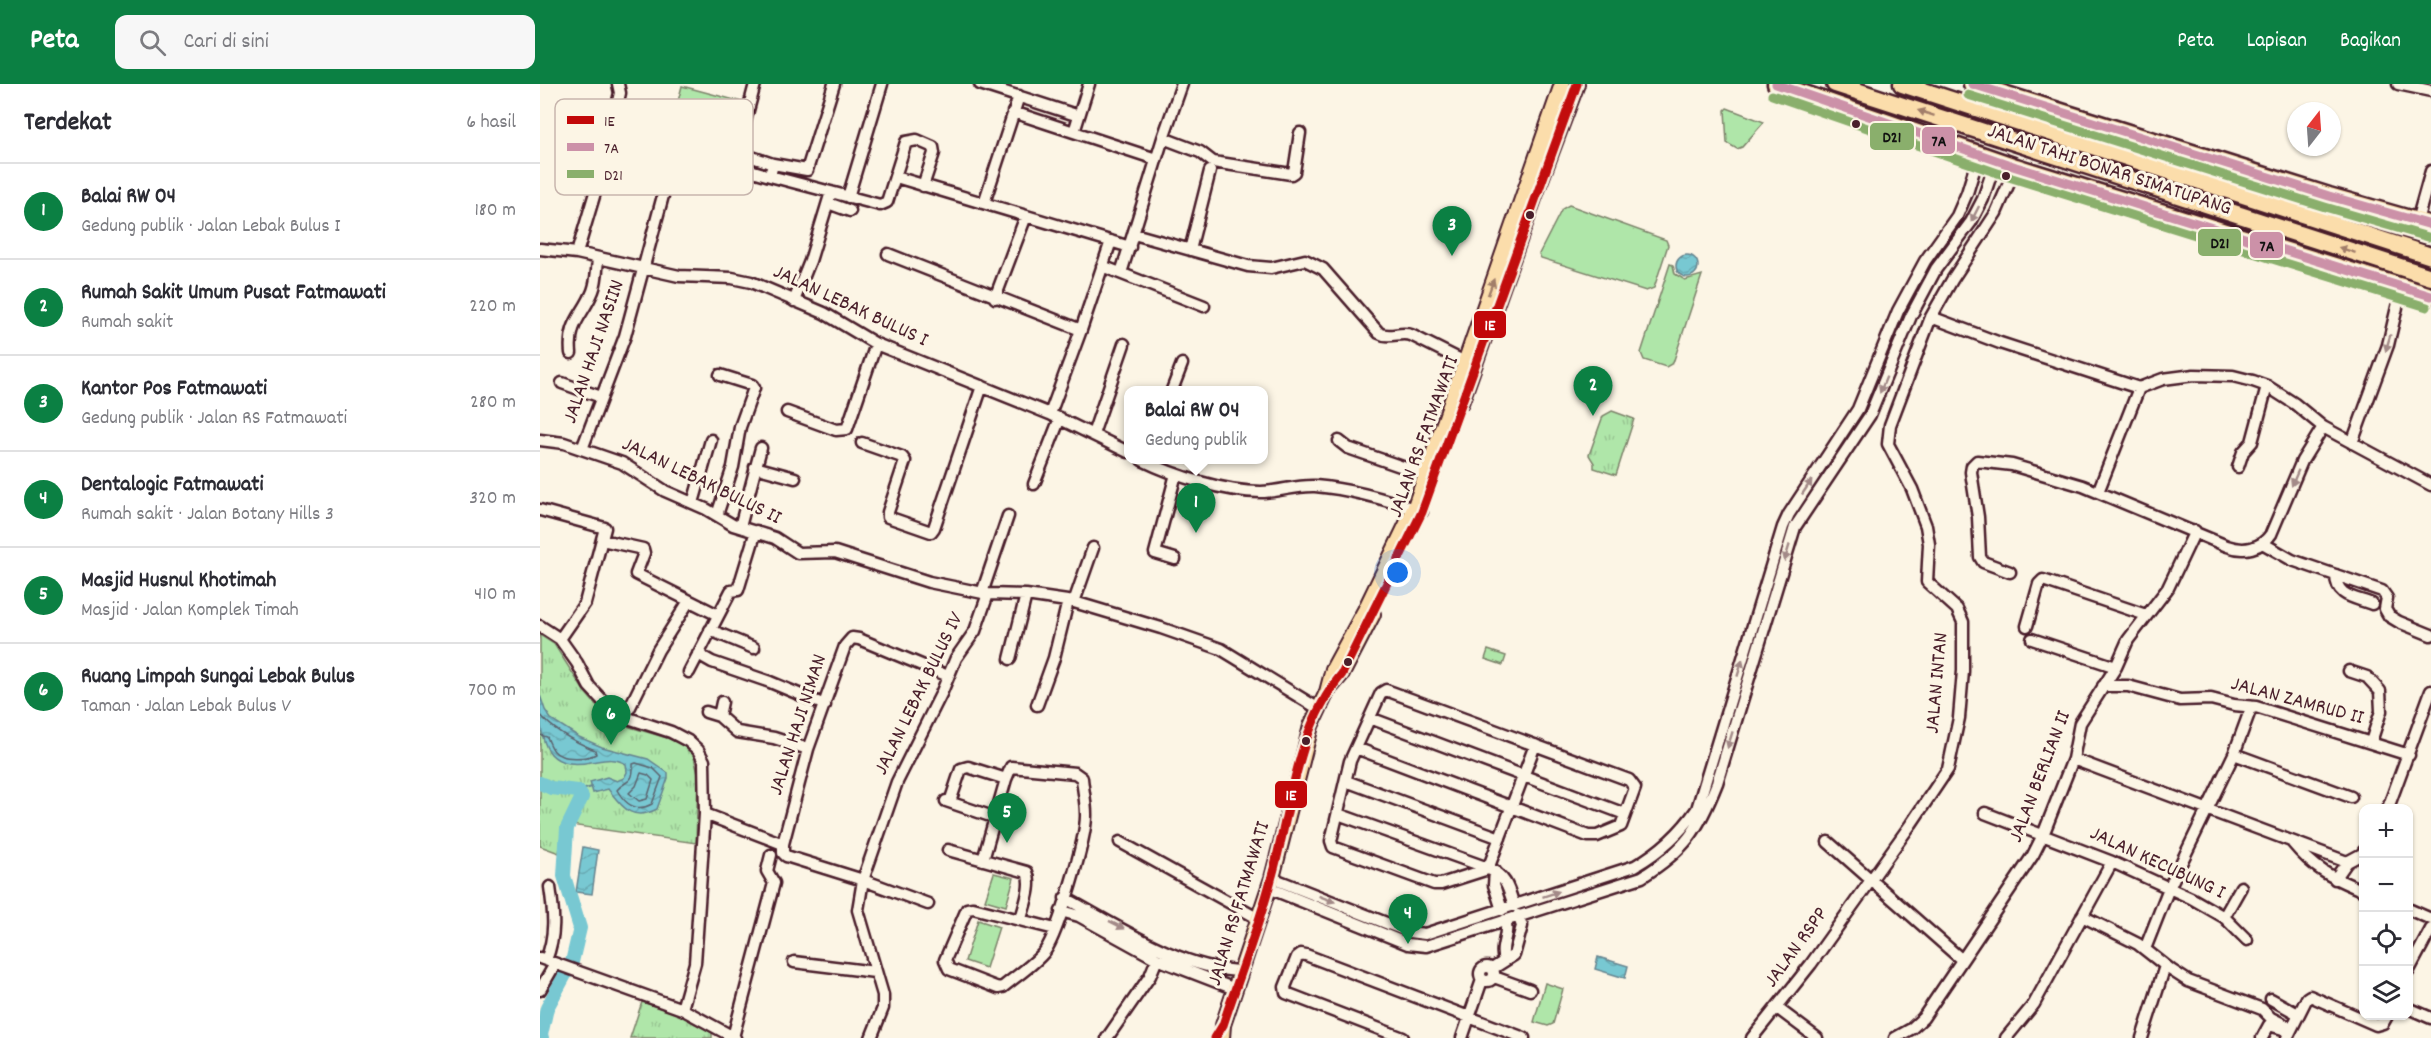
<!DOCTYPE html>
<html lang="id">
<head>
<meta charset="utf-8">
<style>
  body { margin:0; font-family:Dekko,sans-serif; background:#f7f7f7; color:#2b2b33 }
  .controls { position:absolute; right:18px; bottom:18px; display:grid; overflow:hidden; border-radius:12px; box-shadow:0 2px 4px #0004 }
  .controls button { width:54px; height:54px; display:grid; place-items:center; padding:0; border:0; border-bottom:2px solid #e1e1e2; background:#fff; color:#2b2b33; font:30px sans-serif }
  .compass { position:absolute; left:1747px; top:18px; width:54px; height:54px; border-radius:50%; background:#fff; box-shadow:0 2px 4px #0004; rotate:17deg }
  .you { position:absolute; left:858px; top:489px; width:21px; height:21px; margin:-15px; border:4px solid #fff; border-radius:50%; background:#1a73e8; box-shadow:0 0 0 9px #1a73e833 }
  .badge { display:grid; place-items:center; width:39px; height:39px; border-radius:50%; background:#0b8043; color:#fff; font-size:20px; font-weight:700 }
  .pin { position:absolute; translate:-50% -50px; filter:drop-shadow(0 2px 3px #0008) }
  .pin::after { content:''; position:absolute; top:32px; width:21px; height:18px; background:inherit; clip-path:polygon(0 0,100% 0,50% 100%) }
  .popup { position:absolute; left:584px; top:302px; width:144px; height:78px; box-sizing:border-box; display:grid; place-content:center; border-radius:12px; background:#fff; filter:drop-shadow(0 2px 4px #0005); font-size:20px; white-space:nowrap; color:#7c7c81 }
  .popup b { font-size:22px; color:#2b2b33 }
  .popup::after { content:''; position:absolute; left:50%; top:100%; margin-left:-12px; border:12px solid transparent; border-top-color:#fff }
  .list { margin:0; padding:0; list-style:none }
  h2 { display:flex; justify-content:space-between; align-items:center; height:78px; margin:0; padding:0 24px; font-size:26px }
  h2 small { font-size:20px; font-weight:400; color:#7c7c81 }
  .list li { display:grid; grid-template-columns:39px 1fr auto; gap:18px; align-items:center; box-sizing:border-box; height:96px; padding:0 24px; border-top:2px solid #e1e1e2 }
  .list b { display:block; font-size:22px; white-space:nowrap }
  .list p { margin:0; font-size:20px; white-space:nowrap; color:#7c7c81 }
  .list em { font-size:20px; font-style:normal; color:#7c7c81 }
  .icon { flex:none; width:33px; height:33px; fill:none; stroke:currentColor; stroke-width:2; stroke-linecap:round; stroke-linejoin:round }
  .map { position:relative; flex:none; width:1891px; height:954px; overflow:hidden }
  header { display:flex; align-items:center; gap:36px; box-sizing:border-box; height:84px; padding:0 30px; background:#0b8043; color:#fff }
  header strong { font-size:28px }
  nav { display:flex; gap:33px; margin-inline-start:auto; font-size:21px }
  .search { width:420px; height:54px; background:#f7f7f7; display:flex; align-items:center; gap:15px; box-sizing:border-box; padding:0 21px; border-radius:12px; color:#7c7c81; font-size:22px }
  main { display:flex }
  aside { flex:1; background:#fff }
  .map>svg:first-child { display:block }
</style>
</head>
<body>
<header>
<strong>Peta</strong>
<div class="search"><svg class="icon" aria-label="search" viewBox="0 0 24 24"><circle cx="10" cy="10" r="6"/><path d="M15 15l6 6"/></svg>Cari di sini</div>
<nav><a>Peta</a><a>Lapisan</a><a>Bagikan</a></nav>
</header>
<main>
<aside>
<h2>Terdekat<small>6 hasil</small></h2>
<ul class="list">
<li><span class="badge">1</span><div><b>Balai RW 04</b><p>Gedung publik · Jalan Lebak Bulus I</p></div><em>180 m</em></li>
<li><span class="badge">2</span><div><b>Rumah Sakit Umum Pusat Fatmawati</b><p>Rumah sakit</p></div><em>220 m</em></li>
<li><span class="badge">3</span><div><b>Kantor Pos Fatmawati</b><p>Gedung publik · Jalan RS Fatmawati</p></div><em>280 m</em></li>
<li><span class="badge">4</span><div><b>Dentalogic Fatmawati</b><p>Rumah sakit · Jalan Botany Hills 3</p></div><em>320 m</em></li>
<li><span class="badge">5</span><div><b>Masjid Husnul Khotimah</b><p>Masjid · Jalan Komplek Timah</p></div><em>410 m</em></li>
<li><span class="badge">6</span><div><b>Ruang Limpah Sungai Lebak Bulus</b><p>Taman · Jalan Lebak Bulus V</p></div><em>700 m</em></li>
</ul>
</aside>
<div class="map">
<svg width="1891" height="954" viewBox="0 0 1891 954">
  <defs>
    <pattern id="park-tufts" width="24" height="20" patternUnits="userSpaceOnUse" patternTransform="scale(1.5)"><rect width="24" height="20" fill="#afe6a9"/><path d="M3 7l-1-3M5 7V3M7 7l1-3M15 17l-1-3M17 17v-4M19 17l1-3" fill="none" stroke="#98c592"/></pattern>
    <pattern id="water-waves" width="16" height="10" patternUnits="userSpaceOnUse" patternTransform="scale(1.5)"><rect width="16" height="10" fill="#78c8d2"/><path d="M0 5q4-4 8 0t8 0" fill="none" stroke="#69abb4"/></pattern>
  </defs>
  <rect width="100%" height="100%" fill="#fcf5e5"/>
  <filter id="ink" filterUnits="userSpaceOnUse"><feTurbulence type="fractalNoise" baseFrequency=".0167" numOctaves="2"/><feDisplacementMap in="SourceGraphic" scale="12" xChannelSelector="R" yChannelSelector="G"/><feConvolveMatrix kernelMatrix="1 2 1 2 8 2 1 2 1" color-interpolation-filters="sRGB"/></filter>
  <g filter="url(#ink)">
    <path fill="#afe6a9" stroke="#7c826a" stroke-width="1.5" d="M142 2 206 19 193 65 130 48Z
      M1187 24 1224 38 1202 63 1197 65 1187 59 1185 26Z
      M1029 121 1126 156 1128 161 1114 204 1106 207 1001 174 999 170 1022 125Z
      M1130 180 1133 181 1135 190 1145 196 1162 191 1133 279 1126 283 1104 276 1101 269Z
      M948 566 966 572 963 581 945 575Z
      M454 789 474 794 466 822 445 816Z
      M438 836 459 843 446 884 425 877Z
      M1005 899 1023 905 1013 940 1008 942 994 938Z"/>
    <path fill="url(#park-tufts)" stroke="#7c826a" stroke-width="1.5" d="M1072 327 1094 335 1076 391 1054 384V379L1049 371 1063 332Z
      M0 551 14 560 44 607 55 620 90 643 127 654 147 662 153 669 158 690 156 759 24 740 19 769 0 762Z
      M102 918 148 933 172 949V954H90Z"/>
    <path fill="url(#water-waves)" stroke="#66848f" stroke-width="1.5" d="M1136 182a11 11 0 1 1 22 0a11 11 0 1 1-22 0Z
      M0 611 5 626 11 635 39 653 62 663 108 675 128 689V694L117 725C92 738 83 724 68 705L53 709 50 698 67 693 77 697 84 694 87 688 86 680C75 673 64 676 51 678 0 688 0 650 0 611Z
      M43 763 58 766 52 810 36 808Z
      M1058 873 1088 882 1085 894 1055 885Z"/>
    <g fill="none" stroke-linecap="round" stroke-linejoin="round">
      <path stroke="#5c636e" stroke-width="1.5" d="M0 630C13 647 35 658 55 666L56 670C47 675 21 676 14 667 11 663 9 658 7 653L0 651
        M96 679 113 684 122 693 112 720C96 729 85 720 77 706 86 695 94 701 93 680Z
        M101 689 108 691 113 696 107 715 99 717 89 709 96 702Z"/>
      <path stroke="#66848f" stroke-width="2" d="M38 707 52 703"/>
      <path stroke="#78c8d2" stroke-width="14" d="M0 699 11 704 38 707 42 713 27 744 24 792 40 844 32 878 7 924 1 951 2 954"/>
      <defs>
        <path id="minor" d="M215 0 197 68 233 80
          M440 0 539 32
          M1858 0 1891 7
          M473 28 616 75
          M70 45 230 92 340 121 347 118 366 58 377 56 393 63 394 69 383 102
          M534 48 549 0
          M623 54 660 68 673 78 751 90 754 88 760 49
          M230 92 233 80 267 86 294 0
          M356 93 590 163
          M308 113 342 0
          M288 119 310 127
          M444 119 479 12
          M1877 137 1891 87
          M594 150 708 182 731 184 765 176 783 185 839 249C850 255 860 247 871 251L925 278
          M0 165 37 169 139 192 192 194 211 198 284 229 336 260 510 330 588 368
          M650 166 670 87
          M37 169 60 92 80 9 78 0
          M348 170 541 246
          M562 182 664 222
          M581 189 623 54 642 0
          M455 214 486 132
          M254 217 270 177 291 108
          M1391 233 1460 259 1599 304 1623 295 1654 291 1693 292 1713 297 1727 302 1755 320 1783 343 1891 401
          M31 269C28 238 43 232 53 207 57 197 57 184 58 174
          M22 299 61 313
          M632 306 642 280
          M247 328 296 346 307 345 336 260
          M510 330 541 246 571 157
          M553 350 584 260
          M0 356 24 359 82 379 125 407 166 425 193 441 235 454 258 469 295 468 389 498 448 510 486 511 534 518 621 544 681 565 779 625
          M799 357 808 364 886 391
          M322 359 362 373 365 377 348 428V433L391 448 394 444 442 302
          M1812 359 1848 261 1862 202
          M42 365 85 252 124 108
          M602 376C635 392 684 408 721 408 739 408 756 401 775 402 810 405 849 416 882 428
          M215 383 255 394
          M1698 383 1703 368 1712 358 1727 302
          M494 400 520 334
          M1558 408 1599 304
          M153 419 171 356
          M0 426 65 444 45 519 20 555
          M177 431 193 383 200 343 214 304 212 301 180 291
          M200 443 221 364
          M62 456 103 465 104 469 96 490 178 531
          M1724 460 1752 476 1842 507 1847 514 1845 525 1849 532 1859 538 1891 551
          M635 475 615 469 636 390
          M1470 488 1443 478 1440 473 1438 433 1431 388 1432 382 1437 377 1472 381 1543 402 1687 462C1704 468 1721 465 1731 450L1762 377 1783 343
          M1796 491C1796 513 1814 513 1832 520
          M442 509 468 432
          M534 518 553 464
          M0 542 20 555 37 579 49 602 63 617 85 633 131 648 148 657 158 666 164 677 165 730 155 879 142 925
          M1487 542 1499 500 1503 496 1606 531
          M170 546 214 564
          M1492 555 1576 583
          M158 570 172 578 230 598 285 621
          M470 575 486 511
          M1809 587 1827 593 1840 607 1841 627 1831 658
          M149 588 191 507 198 506 216 447
          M1563 602H1588L1640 616 1671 615 1694 621 1716 623 1869 671
          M497 621 514 574 528 517
          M166 628 179 632 197 648 234 654 268 665
          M179 632 182 618
          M85 633 118 566 149 517
          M830 634 1085 730
          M816 664 1048 752H1057L1081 742 1095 704 1089 696 846 606 841 609 810 677 791 757 793 763 894 800H901L948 785
          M1694 670 1811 713
          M1533 675 1751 757C1775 786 1790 793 1824 807
          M806 697 960 754
          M406 717 456 734
          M410 718 421 685 428 683 466 695
          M1848 724 1891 607
          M1445 729 1572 778 1651 814 1684 833 1707 856
          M165 730 243 760
          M798 730 948 784
          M1751 757 1807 778
          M580 758 719 835
          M1288 758 1422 876
          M408 766 487 788C493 802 484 822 481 835
          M443 776 466 695 471 683 535 689 542 694C543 706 546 718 546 730 547 752 518 849 505 867 496 879 475 893 463 903L458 904 409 885 405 876 427 825 433 824 515 845
          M955 787 954 801 962 826
          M732 794 869 848 885 850 1095 782C1121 767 1140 750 1157 725L1243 443 1249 430 1318 325 1358 227 1385 177 1417 132 1427 109 1439 70
          M1795 795 1807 778 1822 770 1824 767
          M729 804 868 860 886 862 1102 793C1146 765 1158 747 1177 699L1255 443 1330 331 1371 232 1396 185 1431 138 1443 115 1456 76
          M525 814C578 842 640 885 701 887
          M388 820 323 796 246 772 243 769V760L268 665 305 562 312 554 319 555 408 592
          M974 822C969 806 966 791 948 785L995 661
          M1868 825 1891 835
          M521 827 539 832 617 875 695 905
          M1542 832 1598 860 1631 886 1648 897 1722 925 1731 934 1751 944
          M1684 833 1701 803
          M1605 865 1629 804 1694 670 1711 624
          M0 874 142 925 195 954
          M6 876C16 851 14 830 10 803
          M964 876C959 862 970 850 965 836
          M254 878 335 888
          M940 890a7 7 0 1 1 14 0a7 7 0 1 1-14 0Z
          M952 885 974 871 982 842 978 831
          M1868 888 1891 845
          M954 893 990 906
          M0 906 15 880
          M1731 915 1758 930
          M1237 924 1277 954
          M1868 924 1891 934
          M193 953 234 799 227 787 231 771
          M331 954 343 924V911L318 826 323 796 357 698 401 610 416 574 435 547 448 510
          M567 954 610 892 617 875
          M863 954 746 909 745 903 757 873 761 870 766 871 984 954
          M922 954 942 896
          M1212 954 1271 880 1371 740 1408 685 1419 634 1423 587V538L1417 525 1387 498 1389 460 1386 442 1372 405 1348 360 1350 341 1391 233 1412 196 1456 129 1476 83
          M1355 954 1371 945 1383 934 1493 771 1503 751 1533 675 1540 639 1576 583 1588 556 1628 504 1655 447
          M1466 954 1494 920 1572 778
          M1602 954 1625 882
          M1722 954 1729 941 1743 945
          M1747 954 1767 914 1770 912 1836 941 1843 939 1847 932"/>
        <path id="major" d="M921 319 999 101 1037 0
          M790 604 802 590 833 530
          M682 954 683 941 732 794 771 642 787 608 793 585 825 526 874 425 1022 0"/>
        <path id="highway" d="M1236 0 1476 83 1891 212
          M1295 0 1891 193
          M1362 0 1891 172
          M1432 0 1789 112 1891 141"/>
      </defs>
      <use href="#minor" stroke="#4a1f2b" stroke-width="15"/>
      <use href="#major" stroke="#4a1f2b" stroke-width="18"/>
      <use href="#highway" stroke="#4a1f2b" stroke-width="21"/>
      <use href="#minor" stroke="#fcf5e5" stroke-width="10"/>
      <use href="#major" stroke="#fbddab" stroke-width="14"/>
      <use href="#highway" stroke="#fbddab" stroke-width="16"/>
      <defs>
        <path id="bus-1" d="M675 954 683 941C699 892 719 843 732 792 751 725 756 645 802 590L882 428 1037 0"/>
        <path id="bus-2" d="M1236 0 1476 83 1891 212
          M1432 0 1789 112 1891 141"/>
        <path id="bus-3" d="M1232 11 1472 94 1887 223
          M1428 11 1785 123 1888 153"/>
      </defs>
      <use href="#bus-1" stroke="#fcf5e5" stroke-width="14"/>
      <use href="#bus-2" stroke="#fcf5e5" stroke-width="14"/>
      <use href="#bus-3" stroke="#fcf5e5" stroke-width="14"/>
      <use href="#bus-1" stroke="#c20809" stroke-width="9"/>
      <use href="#bus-2" stroke="#cc91a8" stroke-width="9"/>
      <use href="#bus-3" stroke="#8aaf6c" stroke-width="9"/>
    </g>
    <defs><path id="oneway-solid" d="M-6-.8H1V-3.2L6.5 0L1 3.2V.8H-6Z" transform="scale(1.5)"/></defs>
    <g fill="#a27e6b">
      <use href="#oneway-solid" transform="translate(1386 29) rotate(-162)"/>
      <use href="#oneway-solid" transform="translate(1807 166) rotate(-162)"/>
      <use href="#oneway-solid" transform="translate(951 203) rotate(-70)"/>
    </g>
    <g fill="#a38a88">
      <use href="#oneway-solid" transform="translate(1435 130) rotate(117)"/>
      <use href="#oneway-solid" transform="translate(1848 259) rotate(106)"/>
      <use href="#oneway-solid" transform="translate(1343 301) rotate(112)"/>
      <use href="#oneway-solid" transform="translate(1755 394) rotate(113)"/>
      <use href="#oneway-solid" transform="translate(1267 403) rotate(-56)"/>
      <use href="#oneway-solid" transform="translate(1247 469) rotate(107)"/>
      <use href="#oneway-solid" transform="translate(1200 584) rotate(-73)"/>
      <use href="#oneway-solid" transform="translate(1190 656) rotate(107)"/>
      <use href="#oneway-solid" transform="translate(1011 810) rotate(-18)"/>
      <use href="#oneway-solid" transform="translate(787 815) rotate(21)"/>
      <use href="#oneway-solid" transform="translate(577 841) rotate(27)"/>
    </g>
  </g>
  <g fill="#4a1f2b" stroke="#fcf5e5" stroke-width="2">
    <circle cx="1316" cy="40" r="5"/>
    <circle cx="1466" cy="92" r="5"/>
    <circle cx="990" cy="131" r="5"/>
    <circle cx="808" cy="578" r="5"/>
    <circle cx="766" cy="657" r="5"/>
  </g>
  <g text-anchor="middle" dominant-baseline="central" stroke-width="6" stroke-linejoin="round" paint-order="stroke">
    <g font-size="21" fill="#4a1f2b" stroke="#fcf5e5">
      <text transform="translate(1569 87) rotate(18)">JALAN TAHI BONAR SIMATUPANG</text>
      <text transform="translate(310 223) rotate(25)">JALAN LEBAK BULUS I</text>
      <text transform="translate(55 268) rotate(-71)">JALAN HAJI NASIIN</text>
      <text transform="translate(885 353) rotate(-70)">JALAN RS FATMAWATI</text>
      <text transform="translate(161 398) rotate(26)">JALAN LEBAK BULUS II</text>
      <text transform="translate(1398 599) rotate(-85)">JALAN INTAN</text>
      <text transform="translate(380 610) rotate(-64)">JALAN LEBAK BULUS IV</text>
      <text transform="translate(1757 618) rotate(15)">JALAN ZAMRUD II</text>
      <text transform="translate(259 641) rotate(-72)">JALAN HAJI NIMAN</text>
      <text transform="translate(1501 693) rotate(-69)">JALAN BERLIAN II</text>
      <text transform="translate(1617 780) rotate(25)">JALAN KECUBUNG I</text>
      <text transform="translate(700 820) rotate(-73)">JALAN RS FATMAWATI</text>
      <text transform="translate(1257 864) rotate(-54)">JALAN RSPP</text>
    </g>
  </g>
  <rect x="15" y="15" width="198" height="96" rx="9" fill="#fcf5e5" stroke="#c7b5ad" stroke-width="1.5"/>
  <rect x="27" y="32" width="27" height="8" fill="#c20809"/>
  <rect x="27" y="59" width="27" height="8" fill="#cc91a8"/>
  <rect x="27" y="86" width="27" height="8" fill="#8aaf6c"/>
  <g font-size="16" fill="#4a1f2b">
    <text x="64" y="42">1E</text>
    <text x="64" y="69">7A</text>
    <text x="64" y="96">D21</text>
  </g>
  <g stroke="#fcf5e5" stroke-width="2">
    <rect x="1329" y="38" width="46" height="29" rx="6" fill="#8aaf6c"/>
    <rect x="1381" y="42" width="35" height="29" rx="6" fill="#cc91a8"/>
    <rect x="1657" y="144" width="45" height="29" rx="6" fill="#8aaf6c"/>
    <rect x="1709" y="147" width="35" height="28" rx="6" fill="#cc91a8"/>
    <rect x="933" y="226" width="34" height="29" rx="6" fill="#c20809"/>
    <rect x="734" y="696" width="34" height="29" rx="6" fill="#c20809"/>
  </g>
  <g font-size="16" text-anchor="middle" font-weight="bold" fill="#fff">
    <text x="950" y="246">1E</text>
    <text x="751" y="716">1E</text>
  </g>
  <g font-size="16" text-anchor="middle" font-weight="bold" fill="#111">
    <text x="1352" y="58">D21</text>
    <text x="1399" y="62">7A</text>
    <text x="1680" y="164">D21</text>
    <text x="1727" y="167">7A</text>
  </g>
</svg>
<div class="controls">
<button>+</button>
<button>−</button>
<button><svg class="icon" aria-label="locate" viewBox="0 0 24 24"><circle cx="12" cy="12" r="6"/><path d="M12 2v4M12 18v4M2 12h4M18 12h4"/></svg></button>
<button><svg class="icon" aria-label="layers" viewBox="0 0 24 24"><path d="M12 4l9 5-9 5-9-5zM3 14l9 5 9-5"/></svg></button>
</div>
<svg class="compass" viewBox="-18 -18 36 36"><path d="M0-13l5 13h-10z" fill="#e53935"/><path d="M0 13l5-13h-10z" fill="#7c7c81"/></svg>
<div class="you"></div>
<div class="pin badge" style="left:656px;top:449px">1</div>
<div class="popup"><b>Balai RW 04</b>Gedung publik</div>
<div class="pin badge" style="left:1053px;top:332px">2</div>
<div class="pin badge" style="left:912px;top:172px">3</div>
<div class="pin badge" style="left:868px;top:860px">4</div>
<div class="pin badge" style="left:467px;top:759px">5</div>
<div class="pin badge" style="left:71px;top:661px">6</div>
</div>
</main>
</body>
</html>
